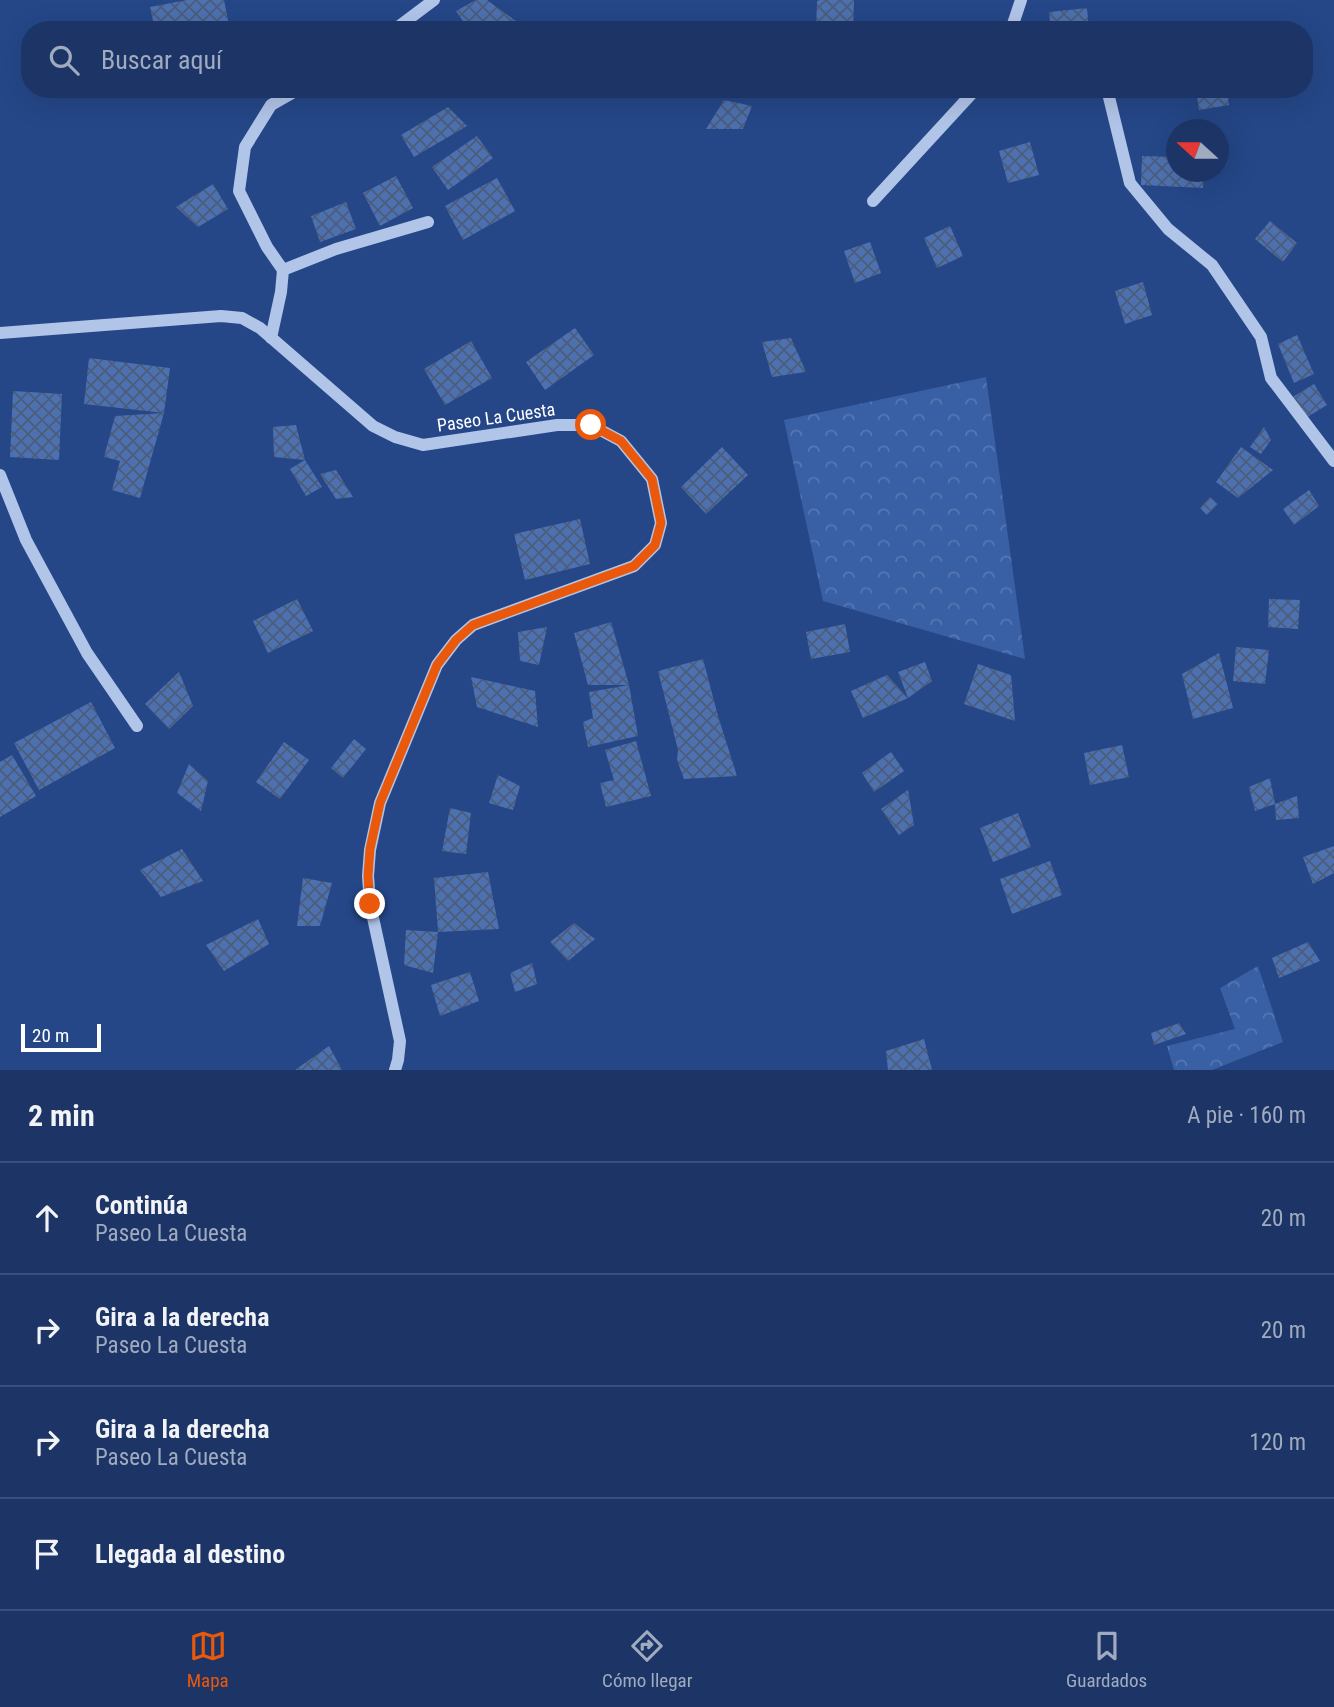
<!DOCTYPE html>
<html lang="es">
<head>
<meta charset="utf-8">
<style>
  body { margin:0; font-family:"Roboto Condensed",sans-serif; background:#253d6c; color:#f1f3f6 }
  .compass { position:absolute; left:1166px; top:119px; width:63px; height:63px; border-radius:50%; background:#1c3566; box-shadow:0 7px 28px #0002; rotate:291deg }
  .scale { position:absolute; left:21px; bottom:18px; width:80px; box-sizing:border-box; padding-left:7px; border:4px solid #fff; border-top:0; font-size:19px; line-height:24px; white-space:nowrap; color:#fff; -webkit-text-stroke:5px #254788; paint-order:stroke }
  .stop { position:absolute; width:21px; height:21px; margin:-16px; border:5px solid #ea580c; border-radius:50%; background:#fff }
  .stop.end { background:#ea580c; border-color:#fff; box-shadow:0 2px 7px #0008 }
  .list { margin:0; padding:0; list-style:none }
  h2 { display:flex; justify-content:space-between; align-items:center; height:91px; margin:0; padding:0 28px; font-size:30px }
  h2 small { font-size:23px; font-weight:400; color:#a0abbf }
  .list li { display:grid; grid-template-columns:46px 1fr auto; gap:21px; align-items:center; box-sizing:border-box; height:112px; padding:0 28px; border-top:2px solid #3a507a }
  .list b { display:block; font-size:26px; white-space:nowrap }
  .list p { margin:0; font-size:23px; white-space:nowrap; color:#a0abbf }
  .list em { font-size:23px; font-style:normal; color:#a0abbf }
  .icon { flex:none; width:38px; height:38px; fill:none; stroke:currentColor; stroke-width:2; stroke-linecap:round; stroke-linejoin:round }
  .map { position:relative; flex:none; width:1334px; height:1070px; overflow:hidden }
  .search { position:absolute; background:#1c3566; box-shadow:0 7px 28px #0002; left:21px; right:21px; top:21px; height:77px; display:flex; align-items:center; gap:18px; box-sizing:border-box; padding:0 24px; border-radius:28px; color:#a0abbf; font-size:26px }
  .sheet { height:539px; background:#1c3566 }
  nav { display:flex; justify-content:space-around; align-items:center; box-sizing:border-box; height:98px; border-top:2px solid #3a507a; background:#1c3566; font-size:19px; color:#a0abbf }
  nav a { display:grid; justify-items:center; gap:4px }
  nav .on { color:#ea580c }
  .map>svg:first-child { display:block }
</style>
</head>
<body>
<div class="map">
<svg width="1334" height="1070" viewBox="0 0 1334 1070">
  <defs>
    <pattern id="park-crowns" width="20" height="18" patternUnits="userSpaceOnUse" patternTransform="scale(1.75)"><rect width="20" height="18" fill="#395fa5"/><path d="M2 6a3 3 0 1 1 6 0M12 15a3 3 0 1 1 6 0" fill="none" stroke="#5777b2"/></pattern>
    <pattern id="building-cross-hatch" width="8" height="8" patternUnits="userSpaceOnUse" patternTransform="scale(1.75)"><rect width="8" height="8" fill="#4d70b0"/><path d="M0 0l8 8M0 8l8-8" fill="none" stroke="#4c5c79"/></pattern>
  </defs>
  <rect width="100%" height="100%" fill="#254788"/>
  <path fill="url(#park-crowns)" d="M986 377 1025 659 823 601 784 420Z
    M1258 966 1283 1042 1212 1070H1174L1167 1046 1235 1029 1220 988Z"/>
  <path fill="url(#building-cross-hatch)" d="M187 0H224L229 25 203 30H155L150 7Z
    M476 0H487L516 21 502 30H469L456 11Z
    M820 0H854L853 30H816L817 1Z
    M1087 8 1089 30H1051L1049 12Z
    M1196 89H1227L1229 105 1199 110Z
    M724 100 752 106 743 129H706Z
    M448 107 467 126 414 157 401 135Z
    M477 136 493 158 448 190 432 167Z
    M1030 142 1039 175 1008 183 999 151Z
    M1142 156 1176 157V172H1204L1203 188 1141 185Z
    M396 176 413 208 380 226 363 193Z
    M497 178 515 211 463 240 445 206Z
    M213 184 228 209 198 227 176 207Z
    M346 202 356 229 320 242 311 216Z
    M1270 221 1297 243 1283 262 1255 239Z
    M950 226 963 256 937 268 924 238Z
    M870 242 881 273 855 283 844 251Z
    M1143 282 1152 315 1125 324 1115 291Z
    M575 328 594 355 545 390 526 362Z
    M1297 335 1314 374 1294 383 1278 344Z
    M791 338 806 372 772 377 762 342Z
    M471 341 492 378 445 405 424 369Z
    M89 358 170 368 164 413 140 498 112 490 120 461 104 457 115 416 164 413 84 404Z
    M1314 384 1327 405 1304 419 1291 398Z
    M13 391 62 394 59 460 10 457Z
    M296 425 305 460 322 487 306 496 290 469 305 460 274 457 273 427Z
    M1264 427 1271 440 1261 454 1250 447Z
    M722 447 748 475 706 514 681 487Z
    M1241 447 1273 470 1238 498 1216 482Z
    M336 470 353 497 336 499 320 474Z
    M1309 490 1319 506 1294 525 1283 509Z
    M1210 497 1218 504 1207 515 1200 508Z
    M580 519 590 564 525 580 514 534Z
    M297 599 313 631 268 653 253 621Z
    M1269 599 1300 600 1298 629 1268 627Z
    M611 622 629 685H588L574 633Z
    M845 624 850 652 811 659 806 632Z
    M547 627 539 665 520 661 518 632Z
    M1236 647 1269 650 1265 684 1233 681Z
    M1219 653 1233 708 1193 719 1182 674Z
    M703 659 718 716 737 776 684 779 677 760 678 750 658 671Z
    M925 662 932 681 908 698 863 718 851 691 887 675 908 698 898 672Z
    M978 664 1011 675 1015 721 964 704Z
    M179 672 193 706 169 729 145 704Z
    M471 677 535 691 538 727 477 707Z
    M629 685 638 736 588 747 583 722 593 718 589 692Z
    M91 702 115 748 39 790 14 743Z
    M354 739 366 749 343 778 331 768Z
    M636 741 651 796 606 807 600 783 614 780 605 750Z
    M284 742 309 760 280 799 256 782Z
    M1122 745 1129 777 1090 785 1084 753Z
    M891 752 904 771 874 792 862 773Z
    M12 755 36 796 0 817V762Z
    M189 764 208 781 201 811 177 793Z
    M498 775 520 786 513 810 489 803Z
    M1270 778 1275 804 1255 811 1249 787Z
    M908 790 914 825 899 835 881 809Z
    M1297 796 1299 818 1276 820 1275 804Z
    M450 808 471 813 466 854 442 851Z
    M1018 813 1031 847 993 862 980 828Z
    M1334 846V873L1313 884 1303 857Z
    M182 849 203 881 161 897 140 870Z
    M1050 861 1062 895 1012 914 1000 879Z
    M488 872 499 929 438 932 434 878Z
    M303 878 332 883 320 926H297Z
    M258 919 269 944 224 971 206 945Z
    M574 923 595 939 568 961 550 942Z
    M406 930 438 932 433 973 404 965Z
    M1308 942 1320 961 1279 978 1272 958Z
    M532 963 537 984 515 992 510 973Z
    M470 972 479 1001 440 1016 431 985Z
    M1179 1023 1186 1034 1154 1045 1151 1033Z
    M924 1039 932 1070H888L886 1051Z
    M329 1046 342 1070H295Z"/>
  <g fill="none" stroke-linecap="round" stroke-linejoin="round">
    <path stroke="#b1c5e9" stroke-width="12" d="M394 30 434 0
      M1011 30 1021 0
      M1107 89 1130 183 1168 229 1212 265 1261 337 1271 378 1334 461
      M873 201 976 89
      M283 270 336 249 428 222
      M0 333 221 316 242 318 260 328 373 426 395 437 423 445 557 425H591L621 441 652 479 661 523 655 545 634 566 473 625 456 640 437 665 380 803 370 850 368 876 370 904 400 1041 398 1060 395 1070
      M271 338 281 292 283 270 267 247 239 191 245 147 271 105 299 89
      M0 475 26 540 87 653 137 726"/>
  </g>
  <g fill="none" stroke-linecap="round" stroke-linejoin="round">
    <path stroke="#ea580c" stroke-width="9" d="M370 904 368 876 370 849 380 803 437 665 456 640 473 625 634 566 655 545 661 523 652 479 621 441 591 425"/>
  </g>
  <g text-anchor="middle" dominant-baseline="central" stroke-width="5" stroke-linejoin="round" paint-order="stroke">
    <g font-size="18" fill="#fff" stroke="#254788">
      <text transform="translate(496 417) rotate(-8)">Paseo La Cuesta</text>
    </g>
  </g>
</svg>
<svg class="compass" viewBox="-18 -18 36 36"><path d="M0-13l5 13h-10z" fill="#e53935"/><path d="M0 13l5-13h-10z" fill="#a0abbf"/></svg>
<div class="scale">20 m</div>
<div class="stop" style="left:591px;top:425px"></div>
<div class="stop end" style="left:370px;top:904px"></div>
<div class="search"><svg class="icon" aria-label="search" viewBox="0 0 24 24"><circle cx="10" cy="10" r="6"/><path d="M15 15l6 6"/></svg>Buscar aquí</div>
</div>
<section class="sheet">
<h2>2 min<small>A pie · 160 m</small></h2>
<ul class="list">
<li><svg class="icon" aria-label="ahead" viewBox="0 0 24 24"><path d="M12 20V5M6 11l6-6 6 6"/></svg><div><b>Continúa</b><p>Paseo La Cuesta</p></div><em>20 m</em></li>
<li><svg class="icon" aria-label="right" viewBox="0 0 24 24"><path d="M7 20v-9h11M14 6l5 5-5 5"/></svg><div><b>Gira a la derecha</b><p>Paseo La Cuesta</p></div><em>20 m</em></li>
<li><svg class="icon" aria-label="right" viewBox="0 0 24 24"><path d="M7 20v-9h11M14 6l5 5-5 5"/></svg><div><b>Gira a la derecha</b><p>Paseo La Cuesta</p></div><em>120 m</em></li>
<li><svg class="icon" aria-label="arrive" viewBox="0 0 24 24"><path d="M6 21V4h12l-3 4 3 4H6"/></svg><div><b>Llegada al destino</b></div></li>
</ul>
</section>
<nav>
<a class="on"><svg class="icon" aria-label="map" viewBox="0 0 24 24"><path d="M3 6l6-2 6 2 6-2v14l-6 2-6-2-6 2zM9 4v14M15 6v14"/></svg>Mapa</a>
<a><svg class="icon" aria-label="directions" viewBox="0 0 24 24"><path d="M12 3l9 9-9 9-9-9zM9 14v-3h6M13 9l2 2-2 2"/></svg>Cómo llegar</a>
<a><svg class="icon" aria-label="saved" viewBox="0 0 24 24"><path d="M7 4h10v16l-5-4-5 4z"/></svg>Guardados</a>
</nav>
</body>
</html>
